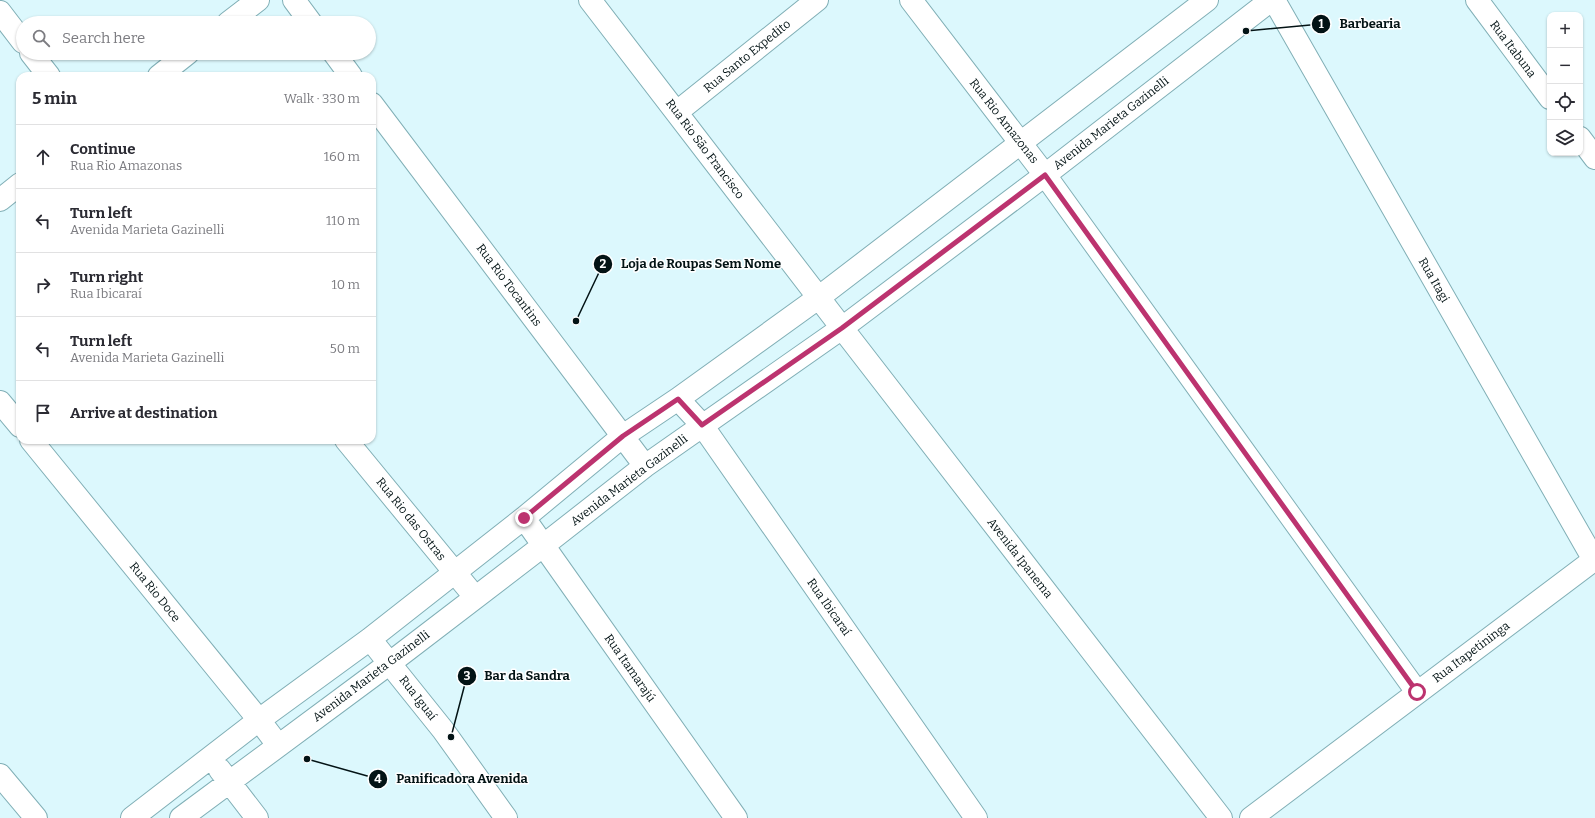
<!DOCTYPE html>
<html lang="en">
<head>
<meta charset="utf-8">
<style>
  body { margin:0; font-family:Bitter,serif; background:#f7f7f7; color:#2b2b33 }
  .controls { position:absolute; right:12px; top:12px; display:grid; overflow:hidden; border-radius:8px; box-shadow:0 1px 3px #0004 }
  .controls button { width:36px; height:36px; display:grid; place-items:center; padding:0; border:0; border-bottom:1px solid #e1e1e2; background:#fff; color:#2b2b33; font:20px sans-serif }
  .stop { position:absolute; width:12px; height:12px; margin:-9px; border:3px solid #bc336f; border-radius:50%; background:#fff }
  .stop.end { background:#bc336f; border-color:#fff; box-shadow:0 1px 4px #0008 }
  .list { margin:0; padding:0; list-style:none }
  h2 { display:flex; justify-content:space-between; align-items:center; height:52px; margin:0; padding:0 16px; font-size:17px }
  h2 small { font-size:13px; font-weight:400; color:#7c7c81 }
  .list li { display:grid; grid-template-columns:26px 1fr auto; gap:12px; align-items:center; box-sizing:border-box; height:64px; padding:0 16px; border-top:1px solid #e1e1e2 }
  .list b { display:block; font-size:15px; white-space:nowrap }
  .list p { margin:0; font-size:13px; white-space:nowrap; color:#7c7c81 }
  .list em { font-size:13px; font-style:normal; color:#7c7c81 }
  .icon { flex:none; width:22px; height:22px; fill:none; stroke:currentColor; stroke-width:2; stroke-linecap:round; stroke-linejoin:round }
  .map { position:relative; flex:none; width:1595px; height:818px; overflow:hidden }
  .search { position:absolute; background:#fff; box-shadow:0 1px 3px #0004; left:16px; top:16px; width:360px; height:44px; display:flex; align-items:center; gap:10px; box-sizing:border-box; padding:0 14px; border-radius:22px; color:#7c7c81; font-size:15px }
  .panel { position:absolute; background:#fff; box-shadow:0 1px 3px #0004; left:16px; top:72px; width:360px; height:372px; border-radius:12px }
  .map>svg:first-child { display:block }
</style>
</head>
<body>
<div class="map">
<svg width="1595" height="818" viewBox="0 0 1595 818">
  <rect width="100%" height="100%" fill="#dcf8fd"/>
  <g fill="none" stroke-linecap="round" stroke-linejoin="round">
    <defs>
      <path id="minor" d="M294 0 311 23
        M590 0 842 328 1221 818
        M911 0 1045 175 1417 692
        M1274 0 1594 560
        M1477 0 1550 98
        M0 12 23 42
        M228 23 258 0
        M31 53 49 76
        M334 53 351 76
        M159 76 188 53
        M372 104 645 466
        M677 112 817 0
        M1580 138 1595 158
        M0 200 20 184
        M678 399 702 425 976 818
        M0 402 20 426
        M31 440 259 720 278 745
        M346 440 475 597
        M524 518 736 818
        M370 639 443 730 506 818
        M220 770 257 818
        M0 775 36 818
        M132 818 259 720 370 639 524 518 623 436 678 399 818 298 1207 0
        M181 818 390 663 544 545 645 466 842 328 1045 175 1271 0
        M1251 818 1595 559"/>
    </defs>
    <use href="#minor" stroke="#81afb6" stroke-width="24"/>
    <use href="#minor" stroke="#fff" stroke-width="22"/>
  </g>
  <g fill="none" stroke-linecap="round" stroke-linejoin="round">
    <path stroke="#bc336f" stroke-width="5" d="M524 518 623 436 678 399 702 425 842 328 1045 175 1417 692"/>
  </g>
  <g text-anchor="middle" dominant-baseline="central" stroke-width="3" stroke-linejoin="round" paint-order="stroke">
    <g font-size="12" fill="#031315" stroke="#fff">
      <text transform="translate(1513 49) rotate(53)">Rua Itabuna</text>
      <text transform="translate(747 56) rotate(-39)">Rua Santo Expedito</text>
      <text transform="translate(1004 121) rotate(52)">Rua Rio Amazonas</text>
      <text transform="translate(1111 123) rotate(-38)">Avenida Marieta Gazinelli</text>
      <text transform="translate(705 149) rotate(53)">Rua Rio São Francisco</text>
      <text transform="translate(1434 280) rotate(60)">Rua Itagi</text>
      <text transform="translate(509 285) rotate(53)">Rua Rio Tocantins</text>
      <text transform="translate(629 480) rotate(-37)">Avenida Marieta Gazinelli</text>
      <text transform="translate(411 519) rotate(51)">Rua Rio das Ostras</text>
      <text transform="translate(1020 558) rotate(52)">Avenida Ipanema</text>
      <text transform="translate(155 592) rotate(51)">Rua Rio Doce</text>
      <text transform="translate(829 607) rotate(55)">Rua Ibicaraí</text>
      <text transform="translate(1471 652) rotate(-37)">Rua Itapetininga</text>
      <text transform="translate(630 668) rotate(55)">Rua Itamarajú</text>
      <text transform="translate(371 676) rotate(-37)">Avenida Marieta Gazinelli</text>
      <text transform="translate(418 698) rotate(52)">Rua Iguaí</text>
    </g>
  </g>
  <path fill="none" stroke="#031315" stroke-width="1.5" d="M1246 31L1321 24M576 321L603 264M451 737L467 676M307 759L378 779"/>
  <g fill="#031315" stroke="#fff" stroke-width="1.5">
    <circle cx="1246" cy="31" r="4"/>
    <circle cx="576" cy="321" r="4"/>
    <circle cx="451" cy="737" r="4"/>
    <circle cx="307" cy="759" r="4"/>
    <circle cx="1321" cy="24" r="10"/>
    <circle cx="603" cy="264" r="10"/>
    <circle cx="467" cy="676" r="10"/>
    <circle cx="378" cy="779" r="10"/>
  </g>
  <g font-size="12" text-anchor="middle" font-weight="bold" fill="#fff">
    <text x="1321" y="28">1</text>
    <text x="603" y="268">2</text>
    <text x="467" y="680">3</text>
    <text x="378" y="783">4</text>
  </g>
  <g font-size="13" text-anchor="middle" font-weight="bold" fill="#031315" stroke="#fff" stroke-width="3" stroke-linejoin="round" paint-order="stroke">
    <text x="1370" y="28">Barbearia</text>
    <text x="701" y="268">Loja de Roupas Sem Nome</text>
    <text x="527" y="680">Bar da Sandra</text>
    <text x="462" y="783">Panificadora Avenida</text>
  </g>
</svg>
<div class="controls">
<button>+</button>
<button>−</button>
<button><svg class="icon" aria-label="locate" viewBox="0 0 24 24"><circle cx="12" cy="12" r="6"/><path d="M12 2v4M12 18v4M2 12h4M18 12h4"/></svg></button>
<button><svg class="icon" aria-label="layers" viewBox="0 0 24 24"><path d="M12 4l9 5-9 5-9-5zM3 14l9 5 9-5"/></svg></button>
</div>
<div class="stop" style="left:1417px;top:692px"></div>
<div class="stop end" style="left:524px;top:518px"></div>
<div class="search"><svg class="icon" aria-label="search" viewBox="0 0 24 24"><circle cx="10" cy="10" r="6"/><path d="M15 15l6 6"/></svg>Search here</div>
<section class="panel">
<h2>5 min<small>Walk · 330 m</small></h2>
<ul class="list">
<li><svg class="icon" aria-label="ahead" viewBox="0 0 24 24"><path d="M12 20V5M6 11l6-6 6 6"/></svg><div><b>Continue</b><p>Rua Rio Amazonas</p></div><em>160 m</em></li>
<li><svg class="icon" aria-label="left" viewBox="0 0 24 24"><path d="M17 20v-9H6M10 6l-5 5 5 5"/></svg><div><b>Turn left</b><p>Avenida Marieta Gazinelli</p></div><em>110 m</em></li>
<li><svg class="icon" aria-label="right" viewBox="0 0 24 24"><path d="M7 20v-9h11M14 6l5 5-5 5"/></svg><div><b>Turn right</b><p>Rua Ibicaraí</p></div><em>10 m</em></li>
<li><svg class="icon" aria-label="left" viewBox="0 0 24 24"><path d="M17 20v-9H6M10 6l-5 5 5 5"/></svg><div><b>Turn left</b><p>Avenida Marieta Gazinelli</p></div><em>50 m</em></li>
<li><svg class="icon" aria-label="arrive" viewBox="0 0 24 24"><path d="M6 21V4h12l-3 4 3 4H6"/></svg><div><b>Arrive at destination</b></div></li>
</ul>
</section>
</div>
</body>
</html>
